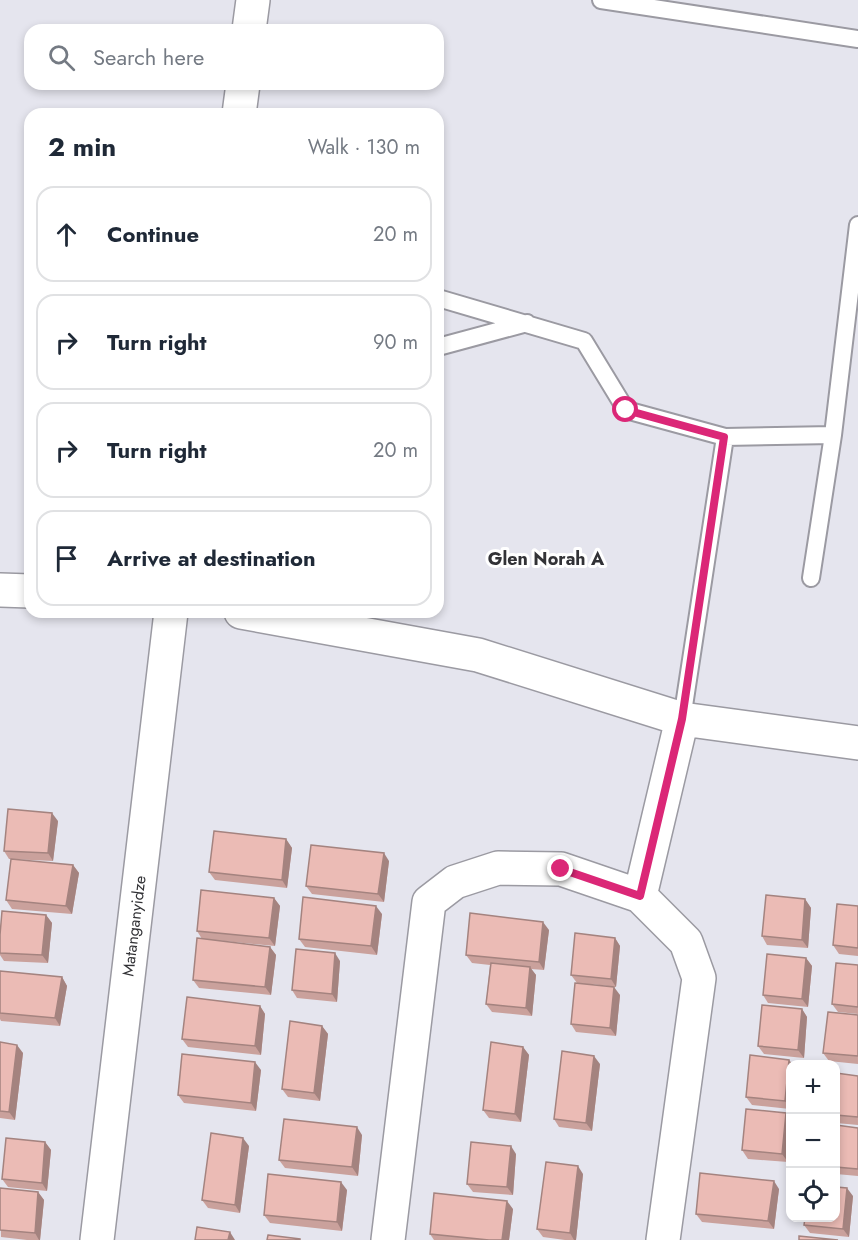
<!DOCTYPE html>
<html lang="en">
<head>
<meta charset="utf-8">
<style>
  body { margin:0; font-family:Jost,sans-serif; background:#f6f6f7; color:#1f2937 }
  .controls { position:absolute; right:18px; bottom:18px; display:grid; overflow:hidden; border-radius:12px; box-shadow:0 3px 9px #0003 }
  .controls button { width:54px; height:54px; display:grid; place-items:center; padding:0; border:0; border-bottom:2px solid #e0e1e3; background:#fff; color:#1f2937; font:30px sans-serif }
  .stop { position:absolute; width:18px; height:18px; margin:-14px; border:4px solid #db2777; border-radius:50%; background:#fff }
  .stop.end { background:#db2777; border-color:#fff; box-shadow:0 2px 6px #0008 }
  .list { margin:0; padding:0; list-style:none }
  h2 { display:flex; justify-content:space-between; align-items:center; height:78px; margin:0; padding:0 24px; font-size:26px }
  h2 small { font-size:20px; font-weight:400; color:#747a83 }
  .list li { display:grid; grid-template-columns:39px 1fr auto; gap:18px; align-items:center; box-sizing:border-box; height:96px; margin:0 12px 12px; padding:0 12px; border:2px solid #e0e1e3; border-radius:18px }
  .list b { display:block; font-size:22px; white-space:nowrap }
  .list em { font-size:20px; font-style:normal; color:#747a83 }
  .icon { flex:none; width:33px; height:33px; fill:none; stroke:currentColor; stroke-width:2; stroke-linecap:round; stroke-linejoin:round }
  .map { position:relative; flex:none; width:858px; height:1240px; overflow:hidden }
  .search { position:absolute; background:#fff; box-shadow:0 3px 9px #0003; left:24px; top:24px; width:420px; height:66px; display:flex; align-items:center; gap:15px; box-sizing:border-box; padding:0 21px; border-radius:18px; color:#747a83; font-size:22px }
  .panel { position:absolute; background:#fff; box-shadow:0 3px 9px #0003; left:24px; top:108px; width:420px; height:510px; border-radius:18px }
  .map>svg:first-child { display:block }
</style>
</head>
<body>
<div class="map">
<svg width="858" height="1240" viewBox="0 0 858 1240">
  <rect width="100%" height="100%" fill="#e5e5ee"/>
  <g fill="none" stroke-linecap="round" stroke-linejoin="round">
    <defs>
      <path id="lane" d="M601 0 858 39
        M438 298 584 341 626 410 725 437
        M438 347 527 323
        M811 578 833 435 858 225
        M682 719 725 437 833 435"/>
      <path id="street" d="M249 30 253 0
        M239 114 243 84
        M0 590 30 591
        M241 612 478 655 682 719 858 743
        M640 896 682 719
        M97 1240 171 612
        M388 1240 429 902 455 882 498 868 561 869 640 896 686 942 699 978 663 1240"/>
    </defs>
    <use href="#lane" stroke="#9b9aa2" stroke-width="20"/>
    <use href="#street" stroke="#9b9aa2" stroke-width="36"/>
    <use href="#lane" stroke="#fff" stroke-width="16"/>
    <use href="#street" stroke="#fff" stroke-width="33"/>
  </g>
  <path fill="#caa19c" d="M58 821 53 861 9 859 4 851Z
    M286 839 292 848 287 888 215 880 209 872Z
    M389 861 384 902 312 894 306 886Z
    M73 865 79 873 72 914 12 909 6 900Z
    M274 898 280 906 275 946 214 940 270 947 276 955 271 995 199 988 193 980 202 939 197 931Z
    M805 899 811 908 808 948 767 945 762 936Z
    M858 906V956L839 954 833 945Z
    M382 914 377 955 305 947 299 939Z
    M46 915 52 923 48 963 4 961 0 955V935Z
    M549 930 544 970 531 969 536 975 532 1016 492 1012 486 1004 490 965 472 963 466 955Z
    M615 938 620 946 616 987 591 984 620 995 616 1036 576 1032 571 1024 577 983 571 975Z
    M806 958 812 966 808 1007 768 1003 763 995Z
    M340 961 337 1002 297 998 292 990Z
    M858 965V1014L838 1012 832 1004Z
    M0 971 62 977 67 986 60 1026 1 1021 0 1019Z
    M260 1006 265 1014 261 1055 188 1047 182 1039Z
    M802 1009 807 1017 804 1058 764 1054 758 1046Z
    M858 1015V1064L829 1061 823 1053Z
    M322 1026 328 1034 320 1101 288 1097 282 1089Z
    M0 1042 23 1053 15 1120 0 1118Z
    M523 1047 529 1055 521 1122 489 1118 483 1110Z
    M789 1060 793 1065H790V1109L752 1105 746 1097Z
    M600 1064 592 1131 559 1127 554 1119Z
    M261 1070 256 1111 184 1103 178 1095Z
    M836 1073 858 1076V1125L836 1123Z
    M786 1113 790 1120 788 1162 748 1159 742 1150Z
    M836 1125 858 1128V1176L836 1174Z
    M362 1135 358 1176 285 1168 279 1160Z
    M45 1142 51 1150 47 1191 8 1187 2 1179Z
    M249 1146 240 1213 208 1208 202 1200Z
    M516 1154 513 1195 473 1192 467 1184Z
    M583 1174 576 1240H565L543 1237 537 1229Z
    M0 1188 38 1192 44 1200 40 1240H27L1 1237Z
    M779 1189 774 1229 702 1222 696 1214Z
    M347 1190 342 1231 270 1223 264 1215Z
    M853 1196 849 1237 810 1233 804 1225Z
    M513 1209 509 1240H434L430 1234Z"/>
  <path fill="#a4837f" d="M52 813 58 821 53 861 48 853Z
    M286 839 292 848 287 888 282 880Z
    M384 853 389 861 384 902 378 894Z
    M73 865 79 873 72 914 66 906Z
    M274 898 280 906 275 946 269 938Z
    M805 899 811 908 808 948 802 940Z
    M376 906 382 914 377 955 371 946Z
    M46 915 52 923 48 963 42 955Z
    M543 922 549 930 544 970 539 962Z
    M615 938 620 946 616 987 611 979Z
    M270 947 276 955 271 995 265 987Z
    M335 953 340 961 337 1002 332 994Z
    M806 958 812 966 808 1007 802 999Z
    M530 967 536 975 532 1016 526 1008Z
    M62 977 67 986 60 1026 55 1018Z
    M614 987 620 995 616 1036 610 1028Z
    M260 1006 265 1014 261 1055 255 1046Z
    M802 1009 807 1017 804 1058 798 1050Z
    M322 1026 328 1034 320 1101 314 1093Z
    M17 1045 23 1053 15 1120 9 1112Z
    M523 1047 529 1055 521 1122 515 1114Z
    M594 1056 600 1064 592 1131 586 1123Z
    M789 1060 793 1065H790V1108L785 1101Z
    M255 1062 261 1070 256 1111 251 1103Z
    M786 1113 790 1120 788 1162 782 1154Z
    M357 1127 362 1135 358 1176 352 1167Z
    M243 1138 249 1146 240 1213 235 1205Z
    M45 1142 51 1150 47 1191 42 1183Z
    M511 1146 516 1154 513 1195 507 1187Z
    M578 1166 583 1174 576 1240H574L570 1233Z
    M774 1181 779 1189 774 1229 768 1221Z
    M341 1182 347 1190 342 1231 337 1222Z
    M847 1188 853 1196 849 1237 843 1229Z
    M38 1192 44 1200 40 1240H39L35 1233Z
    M507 1201 513 1209 509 1240H502Z
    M230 1232 235 1240H228Z"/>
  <path fill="#ebbbb5" stroke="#a4837f" stroke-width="1.5" d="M8 809 52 813 48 853 4 851Z
    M214 831 286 839 282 880 209 872Z
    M311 845 384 853 378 894 306 886Z
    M11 859 73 865 66 906 6 900Z
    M201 890 274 898 269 938 197 931Z
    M766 895 805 899 802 940 762 936Z
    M303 897 376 906 371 946 299 939Z
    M837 904 858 906V948L833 945Z
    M2 911 46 915 42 955 0 953V935Z
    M470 913 543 922 539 962 466 955Z
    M575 933 615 938 611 979 571 975Z
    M197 938 270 947 265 987 193 980Z
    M296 949 335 953 332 994 292 990Z
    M767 954 806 958 802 999 763 995Z
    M491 963 530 967 526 1008 486 1004Z
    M836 963 858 965V1007L832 1004Z
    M0 971 62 977 55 1018 0 1013Z
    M575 983 614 987 610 1028 571 1024Z
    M187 997 260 1006 255 1046 182 1039Z
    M762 1005 802 1009 798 1050 758 1046Z
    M828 1012 858 1015V1056L823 1053Z
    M290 1021 322 1026 314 1093 282 1089Z
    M0 1042 17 1045 9 1112 0 1111Z
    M491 1042 523 1047 515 1114 483 1110Z
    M562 1051 594 1056 586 1123 554 1119Z
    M182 1054 255 1062 251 1103 178 1095Z
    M750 1055 789 1060 785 1101 746 1097Z
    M836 1073 858 1076V1117L836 1115Z
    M746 1109 786 1113 782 1154 742 1150Z
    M284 1119 357 1127 352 1167 279 1160Z
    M836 1125 858 1128V1169L836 1167Z
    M211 1133 243 1138 235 1205 202 1200Z
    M6 1138 45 1142 42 1183 2 1179Z
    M471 1142 511 1146 507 1187 467 1184Z
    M546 1162 578 1166 570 1233 537 1229Z
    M700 1173 774 1181 768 1221 696 1214Z
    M268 1174 341 1182 337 1222 264 1215Z
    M836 1187 847 1188 843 1229 804 1225 805 1218H836Z
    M0 1188 38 1192 35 1233 0 1230Z
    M434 1193 507 1201 502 1240H489L430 1234Z
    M197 1227 230 1232 228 1240H195Z
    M268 1235 300 1239V1240H267Z
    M799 1236 838 1240H799Z"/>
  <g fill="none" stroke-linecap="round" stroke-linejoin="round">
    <path stroke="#db2777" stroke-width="8" d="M561 869 640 896 682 719 724 437 626 410"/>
  </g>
  <g text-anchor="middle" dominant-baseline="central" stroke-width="6" stroke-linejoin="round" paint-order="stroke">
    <g font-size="16" fill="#323236" stroke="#fff">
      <text transform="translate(134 926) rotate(-83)">Matanganyidze</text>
    </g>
    <g font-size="18" font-weight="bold" fill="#323236" stroke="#fff">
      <text x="546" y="559">Glen Norah A</text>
    </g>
  </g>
</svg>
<div class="controls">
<button>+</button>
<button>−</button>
<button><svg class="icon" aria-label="locate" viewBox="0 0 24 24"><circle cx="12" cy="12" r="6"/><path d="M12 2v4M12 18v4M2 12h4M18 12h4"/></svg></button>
</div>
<div class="stop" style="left:626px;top:410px"></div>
<div class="stop end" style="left:561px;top:869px"></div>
<div class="search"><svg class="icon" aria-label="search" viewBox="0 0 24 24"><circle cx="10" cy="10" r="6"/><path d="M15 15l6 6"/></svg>Search here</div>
<section class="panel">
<h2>2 min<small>Walk · 130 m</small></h2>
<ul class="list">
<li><svg class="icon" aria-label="ahead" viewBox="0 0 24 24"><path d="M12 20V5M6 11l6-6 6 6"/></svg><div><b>Continue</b></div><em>20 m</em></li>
<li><svg class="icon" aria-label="right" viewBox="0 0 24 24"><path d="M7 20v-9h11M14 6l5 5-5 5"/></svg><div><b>Turn right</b></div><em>90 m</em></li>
<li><svg class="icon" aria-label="right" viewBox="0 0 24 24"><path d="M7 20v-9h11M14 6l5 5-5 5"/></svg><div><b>Turn right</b></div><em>20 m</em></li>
<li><svg class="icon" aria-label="arrive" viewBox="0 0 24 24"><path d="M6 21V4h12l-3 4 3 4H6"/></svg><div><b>Arrive at destination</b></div></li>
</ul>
</section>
</div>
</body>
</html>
